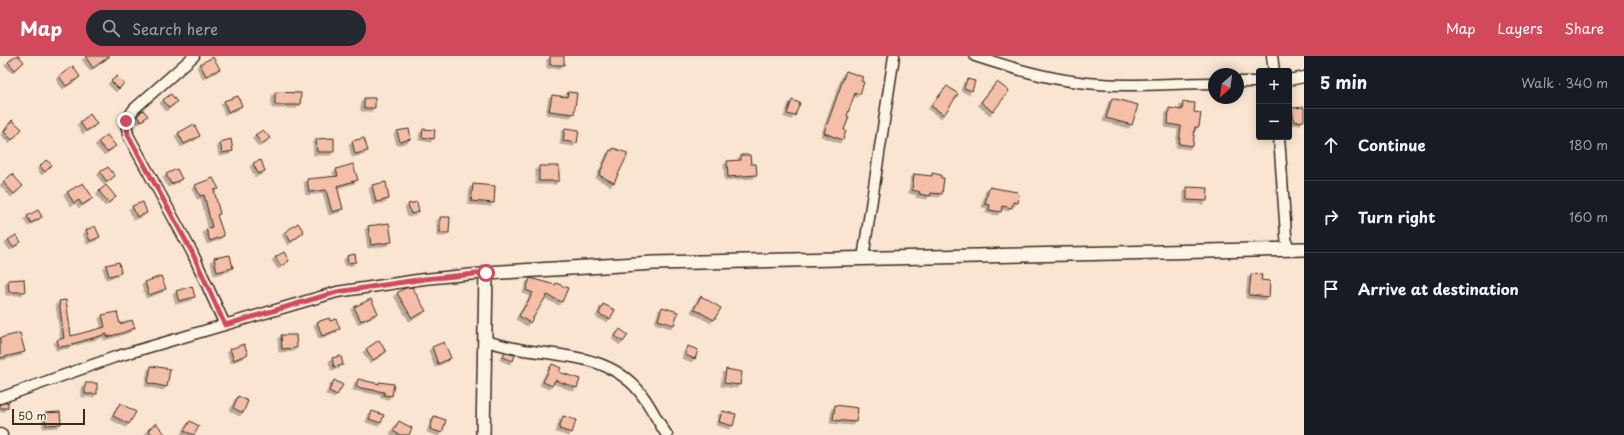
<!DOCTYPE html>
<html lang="en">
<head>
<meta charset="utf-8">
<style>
  body { margin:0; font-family:"Playpen Sans",sans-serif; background:#242831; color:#f1f3f6 }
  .controls { position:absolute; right:12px; top:12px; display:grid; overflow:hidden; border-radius:4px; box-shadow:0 2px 10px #0003 }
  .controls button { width:36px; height:36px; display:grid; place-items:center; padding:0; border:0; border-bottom:1px solid #363941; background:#171b24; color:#f1f3f6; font:20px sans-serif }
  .compass { position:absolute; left:1208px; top:12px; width:36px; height:36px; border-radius:50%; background:#171b24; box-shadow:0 2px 10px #0003; rotate:208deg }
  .scale { position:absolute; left:12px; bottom:10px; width:73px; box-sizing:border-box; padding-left:4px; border:2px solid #3b2a1e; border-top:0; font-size:11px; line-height:14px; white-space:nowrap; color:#3b2a1e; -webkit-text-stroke:3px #fcf5e5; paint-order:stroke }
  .stop { position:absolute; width:12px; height:12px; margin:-9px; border:3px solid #d1495b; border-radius:50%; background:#fff }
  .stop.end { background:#d1495b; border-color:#fff; box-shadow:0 1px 4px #0008 }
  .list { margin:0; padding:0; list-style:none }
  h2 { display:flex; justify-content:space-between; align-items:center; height:52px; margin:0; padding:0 16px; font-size:17px }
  h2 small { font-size:13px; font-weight:400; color:#9ea1a6 }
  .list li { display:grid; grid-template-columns:26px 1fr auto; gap:12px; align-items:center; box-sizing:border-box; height:72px; padding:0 16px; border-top:1px solid #363941 }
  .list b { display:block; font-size:15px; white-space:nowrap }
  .list em { font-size:13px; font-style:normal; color:#9ea1a6 }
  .icon { flex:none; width:22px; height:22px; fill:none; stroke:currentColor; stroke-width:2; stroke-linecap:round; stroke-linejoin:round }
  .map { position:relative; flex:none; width:1304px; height:379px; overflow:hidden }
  header { display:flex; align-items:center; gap:24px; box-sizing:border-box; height:56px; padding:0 20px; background:#d1495b; color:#fff }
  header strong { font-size:19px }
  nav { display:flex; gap:22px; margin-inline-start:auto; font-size:14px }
  .search { width:280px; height:36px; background:#242831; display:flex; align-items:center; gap:10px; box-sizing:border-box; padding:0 14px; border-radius:22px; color:#9ea1a6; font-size:15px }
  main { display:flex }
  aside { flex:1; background:#171b24 }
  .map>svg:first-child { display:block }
</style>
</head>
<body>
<header>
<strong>Map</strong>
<div class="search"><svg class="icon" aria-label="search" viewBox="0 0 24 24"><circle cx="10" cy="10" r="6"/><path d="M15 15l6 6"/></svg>Search here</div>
<nav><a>Map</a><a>Layers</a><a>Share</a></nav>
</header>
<main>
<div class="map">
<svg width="1304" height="379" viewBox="0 0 1304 379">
  <defs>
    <filter id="shadow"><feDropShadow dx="-3" dy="3" stdDeviation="0" flood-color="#0004"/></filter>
  </defs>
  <rect width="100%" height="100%" fill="#fae5d2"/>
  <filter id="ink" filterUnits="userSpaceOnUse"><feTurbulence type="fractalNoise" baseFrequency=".025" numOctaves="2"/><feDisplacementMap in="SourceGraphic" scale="8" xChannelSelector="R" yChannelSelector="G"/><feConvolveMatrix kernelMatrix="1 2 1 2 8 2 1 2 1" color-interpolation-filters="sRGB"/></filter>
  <g filter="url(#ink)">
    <path fill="#f4bfa6" stroke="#3b2a1e" filter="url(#shadow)" d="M15 0H19L24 6 15 14 8 6Z
      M85 0H110L93 12Z
      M550 0H564V9H550Z
      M213 1 220 13 206 20 200 8Z
      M73 10 80 21 66 30 59 20Z
      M846 15 863 21 861 25 864 26 860 38 855 37 847 60 849 61 844 74 846 75 843 84 824 77Z
      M117 20 124 27 119 33 111 25Z
      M967 23 975 25 972 35 964 32Z
      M997 26 1009 35 993 56 981 46Z
      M947 30 958 38 944 59 931 50Z
      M275 36 301 37 300 49H275Z
      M568 36 577 37 574 58 549 55 552 39 567 41Z
      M171 38 177 46 169 52 163 44Z
      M238 40 242 50 228 56 224 45Z
      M364 42H375V52H364Z
      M1112 42 1138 49 1132 69 1106 62Z
      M792 44 800 47 795 60 787 58Z
      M1183 46 1195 47 1194 56 1201 57 1199 71H1195L1193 90 1179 88 1181 70 1168 68 1169 52 1182 54Z
      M1304 51V65L1294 66 1292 52Z
      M143 54 148 60 141 65 137 60Z
      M90 58 97 68 86 75 80 66Z
      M12 64 22 73 12 84 4 76Z
      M194 68 200 80 184 88 178 77Z
      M565 72 579 74 577 87 563 85Z
      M409 73 411 83 400 86 397 75Z
      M423 73 435 74 434 83 422 81Z
      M263 74 270 82 262 88 255 79Z
      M107 79 116 90 107 96 98 86Z
      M334 82V96H317L316 83Z
      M364 82 368 95 355 98 352 85Z
      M231 83 233 95 222 97 220 86Z
      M613 92 627 97V100L614 127 599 119 610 94 612 95Z
      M741 99H750L751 108H756L757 119 728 121 727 105 741 104Z
      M46 104 52 109 45 116 40 110Z
      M261 104 265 115 258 118 253 107Z
      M353 108 358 124 337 130 343 153 332 156 326 134 309 136 307 123 338 120 336 113Z
      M539 110H559V125H539Z
      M108 111 115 120 107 126 100 116Z
      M177 113 182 123 171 128 166 118Z
      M932 117 941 119V122H944L942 138 931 137 930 140 919 138 920 136 912 134 914 118 932 120Z
      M12 118 23 130 14 138 3 126Z
      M213 122 219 133 214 134 220 158 217 159 224 180 210 185 206 173 212 171 204 139 200 140 195 129Z
      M386 126 389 143 376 146 372 129Z
      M83 127 93 142 82 149 79 144 74 147 67 136Z
      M473 128 495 130 494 147 471 145Z
      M106 129 116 141 108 147 99 135Z
      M989 131 1017 136 1019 138 1018 147 1013 146 1012 152 1002 150 1001 156 989 154 990 149 985 148Z
      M1187 131 1208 132 1207 145 1187 144Z
      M143 146 147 157 137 161 132 150Z
      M417 146 419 156 411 158 408 148Z
      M38 154 42 161 31 167 27 160Z
      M440 161H450L449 177H440Z
      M298 167 304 176 291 186 285 176Z
      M389 167 392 186 371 189 368 170Z
      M95 170 100 181 90 185 86 174Z
      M16 179 21 186 13 191 8 184Z
      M284 196 289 205 281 210 275 201Z
      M355 198 356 206 348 207 347 200Z
      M230 199 233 212 217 216 214 202Z
      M119 206 121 217 109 220 106 209Z
      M1251 218 1262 219 1261 224 1270 225 1269 241 1249 239Z
      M161 220 166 233 149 239 145 226Z
      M530 222 555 229 556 227 568 232 562 246 547 239 530 267 519 260 533 237 526 234Z
      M24 223 25 236H9L8 224Z
      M192 230 195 241 179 245 176 235Z
      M412 231 426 255 412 262 397 237 405 232Z
      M701 240 721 252 714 264 694 253Z
      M371 243 378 257 361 265 354 251Z
      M66 244 71 280 105 271 102 259 117 256 120 268 132 264 135 272 122 277 107 281V278L72 288 73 289 59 291 57 284 64 282 59 245Z
      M603 248 615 254 610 263 599 258Z
      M662 251 678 256 674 269 658 264Z
      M329 262 330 265 336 263 340 273 322 280 317 266Z
      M620 273 628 279 623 286 615 280Z
      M20 277 25 296 0 302V282Z
      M281 279H296L297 292 282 293Z
      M379 284 386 296 373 304 366 293Z
      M444 286 451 302 438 308 432 291Z
      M244 288 248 298 234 304 230 293Z
      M688 290 698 294 695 303 685 299Z
      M504 297 515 299 513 305 503 301Z
      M341 300 343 309 334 311 332 302Z
      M552 308 561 312 559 316 580 323 577 332 555 324 552 330 543 326Z
      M151 310 170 313 167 331 148 327Z
      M726 313 742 316 740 329 724 327Z
      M358 323 379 328V326L394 328 392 340 384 339V336L356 331Z
      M334 324 343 329 337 339 329 335Z
      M85 327H97V338H85Z
      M238 340 248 345 243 357 233 352Z
      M8 346V352H0V348Z
      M120 347 136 356 129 368 113 360Z
      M835 349 858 352 856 366 833 364Z
      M372 355 384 359 381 367 369 363Z
      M722 355 736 358 733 370 719 366Z
      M60 356 61 368 46 369 45 357Z
      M434 360 446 364 442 377 430 373Z
      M563 360 576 364 572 377 559 373Z
      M190 365 199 370 194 379 184 375Z
      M399 365 412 372 409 379H400L393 375Z
      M156 367 166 379H153L148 374Z"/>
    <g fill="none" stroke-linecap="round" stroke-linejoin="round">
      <defs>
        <path id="minor" d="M194 0 134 53 126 65 128 79 192 196 225 269
          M975 0C1009 11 1044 22 1079 26 1123 32 1170 27 1214 27
          M1272 0 1274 15
          M1289 24 1304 21
          M1238 26H1259
          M1279 81 1287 193
          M863 202 894 0
          M485 285C498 288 511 292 524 294 564 300 610 300 639 335 650 348 657 365 667 379
          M0 342 115 301 337 236 424 223 486 217
          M0 378 2 379"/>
        <path id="tertiary" d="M483 379 486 217 654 207 1304 193"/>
      </defs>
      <use href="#minor" stroke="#3b2a1e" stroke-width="13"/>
      <use href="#tertiary" stroke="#3b2a1e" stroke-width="16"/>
      <use href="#minor" stroke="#fcf5e5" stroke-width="10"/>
      <use href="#tertiary" stroke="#fcf5e5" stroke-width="13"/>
    </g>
  </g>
  <g fill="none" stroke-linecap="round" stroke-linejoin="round" filter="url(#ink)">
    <path stroke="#d1495b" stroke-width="5" d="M126 65 128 79 192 196 225 269 337 236 424 223 486 217"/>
  </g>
</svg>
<div class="controls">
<button>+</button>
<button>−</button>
</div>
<svg class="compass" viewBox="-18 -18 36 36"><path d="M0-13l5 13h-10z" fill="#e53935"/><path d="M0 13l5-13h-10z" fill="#9ea1a6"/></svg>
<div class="scale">50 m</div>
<div class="stop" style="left:486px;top:217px"></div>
<div class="stop end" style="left:126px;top:65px"></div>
</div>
<aside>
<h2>5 min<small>Walk · 340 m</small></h2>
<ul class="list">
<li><svg class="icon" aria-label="ahead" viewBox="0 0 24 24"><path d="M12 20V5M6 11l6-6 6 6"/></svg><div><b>Continue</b></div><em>180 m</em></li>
<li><svg class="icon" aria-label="right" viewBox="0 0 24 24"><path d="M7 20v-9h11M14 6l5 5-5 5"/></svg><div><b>Turn right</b></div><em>160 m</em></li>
<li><svg class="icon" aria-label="arrive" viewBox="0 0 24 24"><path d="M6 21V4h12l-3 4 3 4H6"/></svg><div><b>Arrive at destination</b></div></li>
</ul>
</aside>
</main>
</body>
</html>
